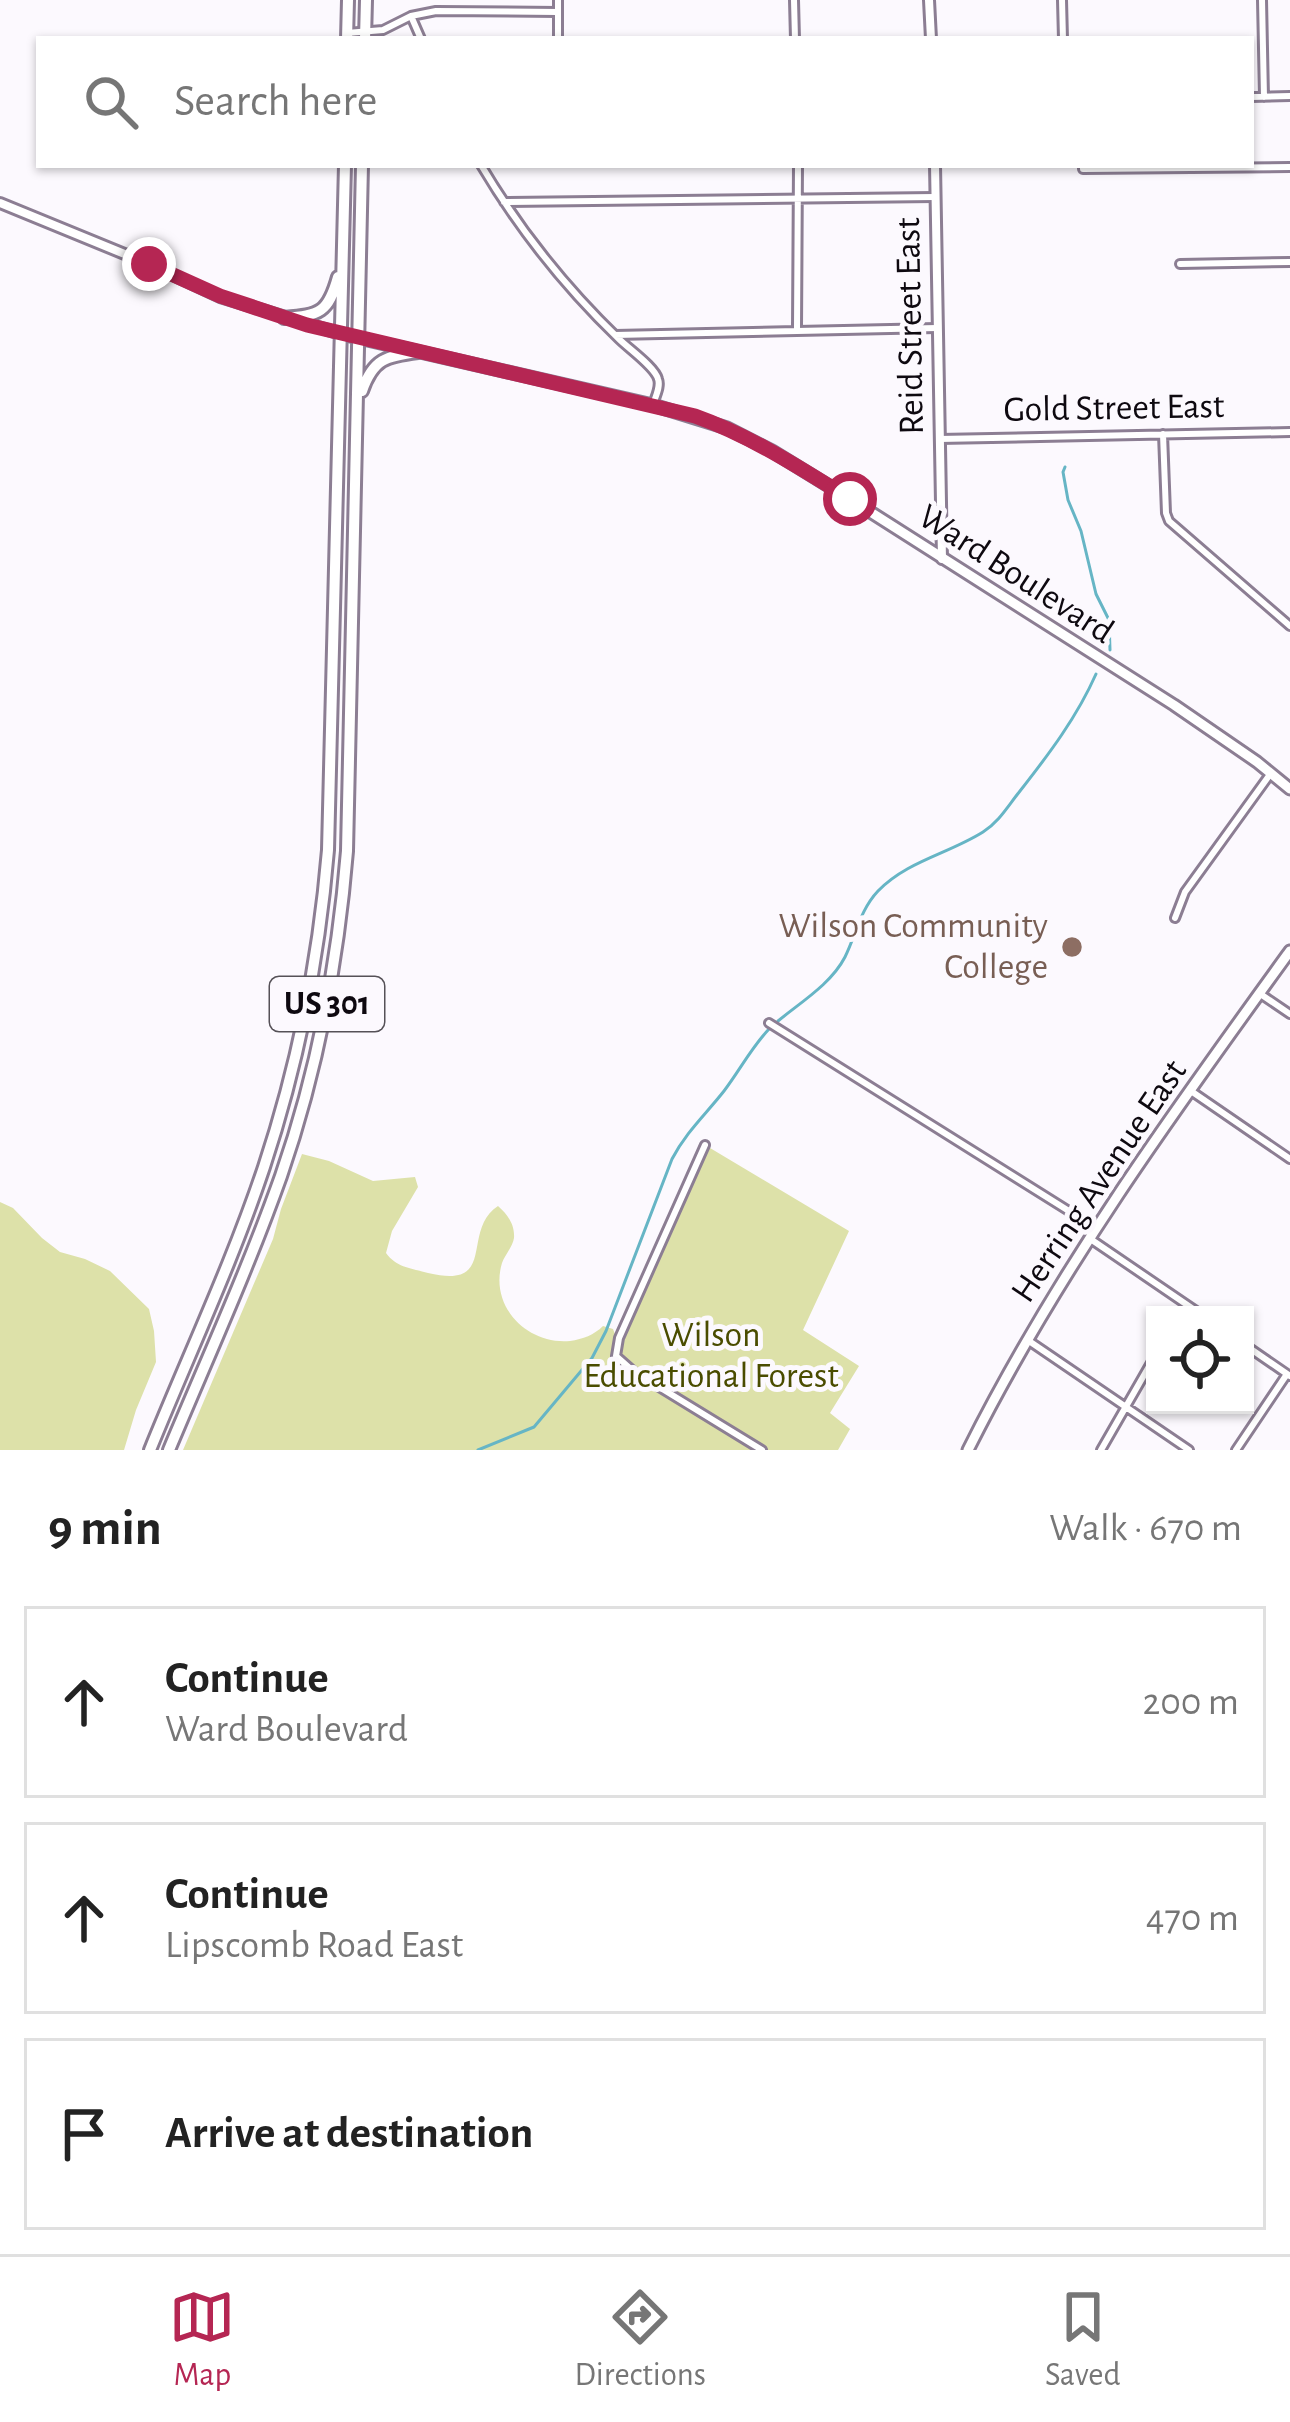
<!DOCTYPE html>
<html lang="en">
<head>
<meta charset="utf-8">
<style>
  body { margin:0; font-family:"Alegreya Sans",sans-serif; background:#f2f2f2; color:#222 }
  .controls { position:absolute; right:36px; bottom:36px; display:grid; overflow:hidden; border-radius:0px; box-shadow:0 3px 9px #0004 }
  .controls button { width:108px; height:108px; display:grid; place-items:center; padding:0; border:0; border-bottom:3px solid #e0e0e0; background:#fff; color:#222; font:60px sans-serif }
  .stop { position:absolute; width:36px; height:36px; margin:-27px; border:9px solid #b52653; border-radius:50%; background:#fff }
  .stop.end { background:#b52653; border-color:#fff; box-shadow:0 3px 12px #0008 }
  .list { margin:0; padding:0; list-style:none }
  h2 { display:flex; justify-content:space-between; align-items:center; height:156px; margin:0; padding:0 48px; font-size:51px }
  h2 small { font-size:39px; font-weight:400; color:#767676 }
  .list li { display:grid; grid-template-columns:78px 1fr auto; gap:36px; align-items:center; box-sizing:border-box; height:192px; margin:0 24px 24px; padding:0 24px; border:3px solid #e0e0e0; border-radius:0px }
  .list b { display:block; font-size:45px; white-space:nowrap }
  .list p { margin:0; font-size:39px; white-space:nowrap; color:#767676 }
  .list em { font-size:39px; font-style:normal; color:#767676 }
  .icon { flex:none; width:66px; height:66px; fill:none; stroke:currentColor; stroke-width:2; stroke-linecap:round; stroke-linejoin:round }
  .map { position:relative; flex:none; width:1290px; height:1450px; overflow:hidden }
  .search { position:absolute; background:#fff; box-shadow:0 3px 9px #0004; left:36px; right:36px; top:36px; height:132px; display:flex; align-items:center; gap:30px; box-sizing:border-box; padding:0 42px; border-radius:0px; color:#767676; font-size:45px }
  .sheet { height:804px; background:#fff }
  nav { display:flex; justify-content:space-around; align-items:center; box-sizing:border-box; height:168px; border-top:3px solid #e0e0e0; background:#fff; font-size:33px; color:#767676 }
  nav a { display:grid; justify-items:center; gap:6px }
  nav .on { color:#b52653 }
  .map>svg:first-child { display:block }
</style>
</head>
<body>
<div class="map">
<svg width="1290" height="1450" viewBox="0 0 1290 1450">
  <rect width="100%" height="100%" fill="#fcf9fe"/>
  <path fill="#dde1a9" d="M705 1145 849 1231 803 1330 859 1366 830 1413 850 1429 838 1450H183L273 1239 281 1209 302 1154 329 1161 373 1181 415 1177 418 1187 392 1231 386 1253C397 1268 411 1268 428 1273 499 1290 460 1231 498 1206 507 1214 515 1224 514 1238 513 1246 505 1255 502 1263 489 1306 527 1345 570 1341 583 1339 594 1335 603 1326L613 1329 616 1337Z
    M0 1202 13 1208 42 1238 60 1252 85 1259 110 1271 149 1309 154 1331 156 1362 136 1410 124 1450H0Z"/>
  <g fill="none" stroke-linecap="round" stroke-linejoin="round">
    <path stroke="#66b5c5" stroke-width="3" d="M1065 467 1063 472 1068 500 1081 531 1096 594 1109 620 1110 650
      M778 1021C801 1002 831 984 845 957 856 935 860 910 878 891 907 861 948 854 983 832 999 822 1008 806 1020 791 1049 754 1077 717 1096 674
      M478 1450 534 1427 592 1358 606 1331 672 1159C686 1132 706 1114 724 1091 740 1070 751 1048 769 1029"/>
    <defs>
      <path id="minor" d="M794 0 795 39
        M1062 0 1063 39
        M1262 0 1264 97
        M411 16 421 39
        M347 33 383 30 411 16 436 11 558 12
        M558 39V0
        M1251 97 1290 96
        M481 165C519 229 565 287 619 339 629 349 655 367 658 379 661 387 655 397 653 405
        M1083 165V169L1290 167
        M504 202 935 197
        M1180 264 1290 262
        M797 329 798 165
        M615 335 937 328
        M1163 434 1166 513 1169 521 1290 626
        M939 439 1290 432
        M1175 918 1185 892 1271 773
        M1259 993 1290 1014
        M769 1023 1096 1228
        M1191 1091 1290 1159
        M705 1145 619 1338 616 1356 633 1371 762 1450
        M1089 1238 1202 1315
        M1029 1341 1189 1450
        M1245 1345 1290 1376
        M1101 1450 1155 1356
        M1236 1450 1287 1374"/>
      <path id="tertiary" d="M929 0 931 39
        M935 165 942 559
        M0 203 149 264 220 297 341 334"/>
      <path id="secondary" d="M341 334 653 405 727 428 772 451 850 499 1174 705 1257 762 1290 789
        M968 1450C1057 1272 1174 1111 1290 951"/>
      <path id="trunk" d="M347 39 348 0
        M365 39 366 0
        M284 318C320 315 328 313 338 277
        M362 391C373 359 386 356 418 352
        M150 1450C188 1356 232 1263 264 1167 298 1064 319 958 328 850L345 165
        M169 1450C207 1359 248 1269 281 1176 317 1072 338 961 347 851L362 165"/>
    </defs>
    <use href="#minor" stroke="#8c7e93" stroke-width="12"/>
    <use href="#tertiary" stroke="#8c7e93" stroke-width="14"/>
    <use href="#secondary" stroke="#8c7e93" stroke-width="15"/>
    <use href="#trunk" stroke="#8c7e93" stroke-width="16"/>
    <use href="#minor" stroke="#fff" stroke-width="6"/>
    <use href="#tertiary" stroke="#fff" stroke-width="8"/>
    <use href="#secondary" stroke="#fff" stroke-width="9"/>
    <use href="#trunk" stroke="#fff" stroke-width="10"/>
  </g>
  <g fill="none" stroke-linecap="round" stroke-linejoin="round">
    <path stroke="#b52653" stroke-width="15" d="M149 264 220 296 307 325 695 416C751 436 800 468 850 499"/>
  </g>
  <circle fill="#8d6e63" stroke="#fcf9fe" stroke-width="4.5" cx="1072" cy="947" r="12"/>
  <g text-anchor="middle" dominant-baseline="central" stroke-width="10" stroke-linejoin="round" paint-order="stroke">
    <rect fill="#fcf9fe" stroke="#555157" stroke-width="3" x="270" y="977" width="114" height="54" rx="9"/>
    <g font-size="33" font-weight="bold" fill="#0e0910">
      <text x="327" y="1004">US 301</text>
    </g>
    <g font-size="36" fill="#0e0910" stroke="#fcf9fe">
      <text transform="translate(910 326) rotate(-91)">Reid Street East</text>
      <text transform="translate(1114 408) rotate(-1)">Gold Street East</text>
      <text transform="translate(1016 574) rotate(33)">Ward Boulevard</text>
      <text transform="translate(1099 1181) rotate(-56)">Herring Avenue East</text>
    </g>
    <g font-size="36" fill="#785e54" stroke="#fcf9fe" text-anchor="end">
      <text x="1048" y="926">Wilson Community<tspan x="1048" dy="41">College</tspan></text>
    </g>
    <g font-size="36" fill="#4a4c00" stroke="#fcf9fe">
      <text x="711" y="1335">Wilson<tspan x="711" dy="41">Educational Forest</tspan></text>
    </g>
  </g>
</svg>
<div class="controls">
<button><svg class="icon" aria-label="locate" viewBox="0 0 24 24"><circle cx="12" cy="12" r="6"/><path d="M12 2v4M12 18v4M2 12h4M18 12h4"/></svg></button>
</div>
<div class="stop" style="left:850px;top:499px"></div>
<div class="stop end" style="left:149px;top:264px"></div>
<div class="search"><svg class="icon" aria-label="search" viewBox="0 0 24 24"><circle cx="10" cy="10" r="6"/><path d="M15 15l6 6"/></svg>Search here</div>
</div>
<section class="sheet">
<h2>9 min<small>Walk · 670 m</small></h2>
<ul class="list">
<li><svg class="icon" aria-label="ahead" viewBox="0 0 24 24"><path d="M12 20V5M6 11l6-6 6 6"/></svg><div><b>Continue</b><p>Ward Boulevard</p></div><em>200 m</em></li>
<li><svg class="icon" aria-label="ahead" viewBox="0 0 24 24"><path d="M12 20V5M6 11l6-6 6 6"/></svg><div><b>Continue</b><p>Lipscomb Road East</p></div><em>470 m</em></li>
<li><svg class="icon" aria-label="arrive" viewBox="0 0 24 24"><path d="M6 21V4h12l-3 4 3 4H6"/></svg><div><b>Arrive at destination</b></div></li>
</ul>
</section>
<nav>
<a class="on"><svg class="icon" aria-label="map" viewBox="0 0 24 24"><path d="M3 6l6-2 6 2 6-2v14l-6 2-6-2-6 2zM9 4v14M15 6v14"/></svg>Map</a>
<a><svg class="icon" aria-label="directions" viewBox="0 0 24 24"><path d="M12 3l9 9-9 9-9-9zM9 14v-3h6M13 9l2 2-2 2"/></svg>Directions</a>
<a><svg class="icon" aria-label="saved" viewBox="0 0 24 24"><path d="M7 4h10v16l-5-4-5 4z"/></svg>Saved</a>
</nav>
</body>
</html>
